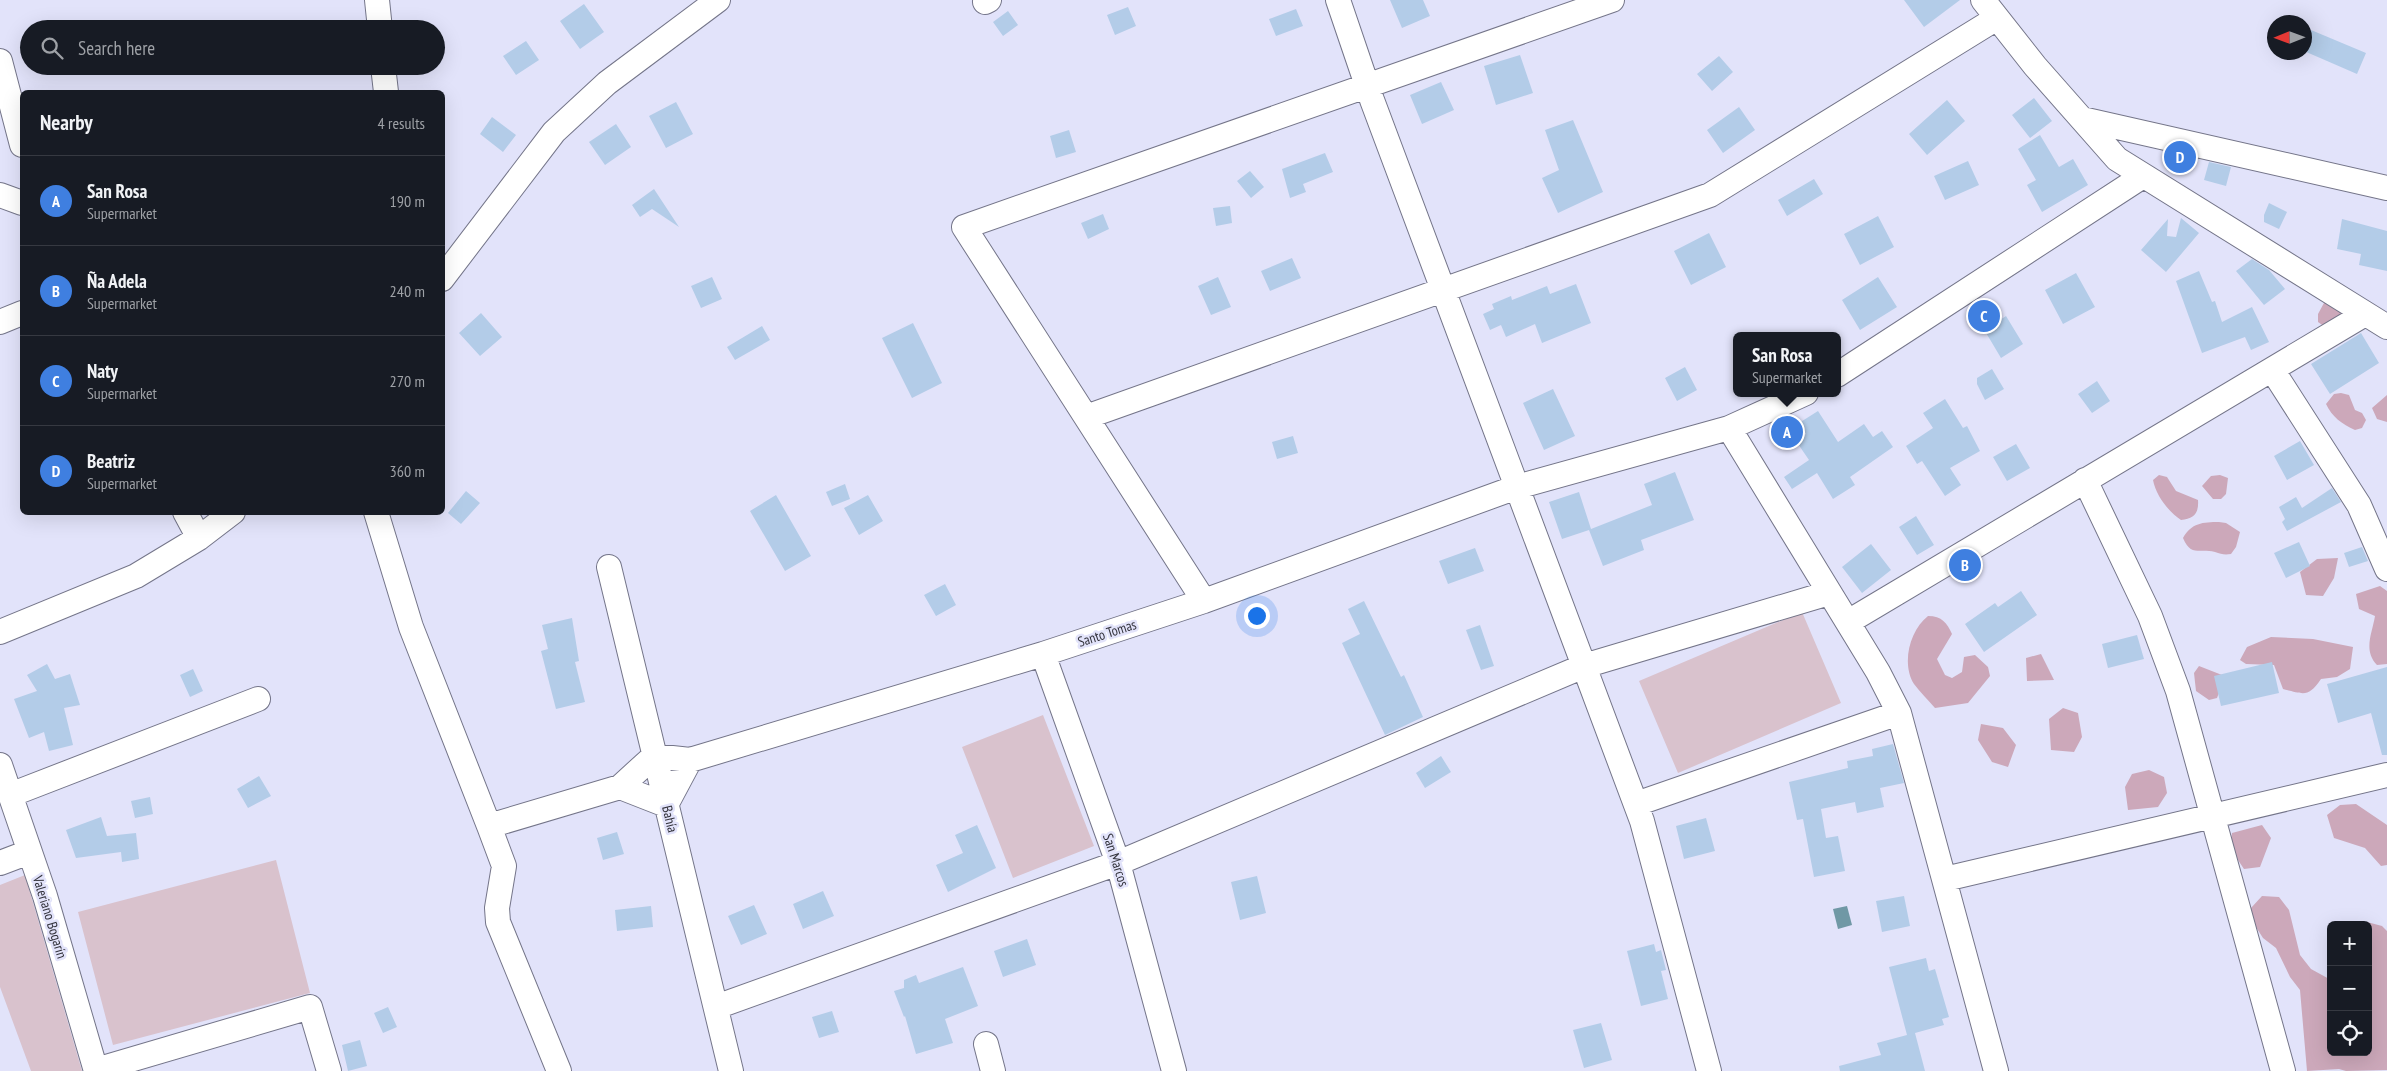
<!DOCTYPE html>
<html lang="en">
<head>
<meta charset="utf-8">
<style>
  body { margin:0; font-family:"PT Sans Narrow",sans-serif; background:#20242c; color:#f1f3f6 }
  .controls { position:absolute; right:15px; bottom:15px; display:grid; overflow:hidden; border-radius:8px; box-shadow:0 5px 20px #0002 }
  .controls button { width:45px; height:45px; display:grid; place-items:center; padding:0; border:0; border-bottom:1px solid #363941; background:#171b24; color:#f1f3f6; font:25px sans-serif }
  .compass { position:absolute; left:2267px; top:15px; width:45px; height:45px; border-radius:50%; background:#171b24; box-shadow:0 5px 20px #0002; rotate:269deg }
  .you { position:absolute; left:1256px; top:615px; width:18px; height:18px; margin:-12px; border:4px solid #fff; border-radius:50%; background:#1a73e8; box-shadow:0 0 0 8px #1a73e833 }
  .badge { display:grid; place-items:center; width:32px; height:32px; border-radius:50%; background:#7c3aed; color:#fff; font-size:16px; font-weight:700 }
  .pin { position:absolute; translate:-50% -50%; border:2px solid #fff; box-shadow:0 1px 5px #0006 }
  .popup { position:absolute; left:1733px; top:332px; width:108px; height:65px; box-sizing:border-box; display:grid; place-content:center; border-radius:8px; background:#171b24; filter:drop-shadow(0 1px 4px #0005); font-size:16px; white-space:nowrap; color:#9ea1a6 }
  .popup b { font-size:19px; color:#f1f3f6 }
  .popup::after { content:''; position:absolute; left:50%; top:100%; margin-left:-10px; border:10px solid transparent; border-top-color:#171b24 }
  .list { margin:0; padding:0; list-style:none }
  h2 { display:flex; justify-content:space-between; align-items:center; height:65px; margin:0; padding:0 20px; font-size:21px }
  h2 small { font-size:16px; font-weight:400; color:#9ea1a6 }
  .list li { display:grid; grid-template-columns:32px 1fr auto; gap:15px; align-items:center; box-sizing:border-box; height:90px; padding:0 20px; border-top:1px solid #363941 }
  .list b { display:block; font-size:19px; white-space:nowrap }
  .list p { margin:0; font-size:16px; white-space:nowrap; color:#9ea1a6 }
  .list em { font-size:16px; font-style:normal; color:#9ea1a6 }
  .icon { flex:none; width:28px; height:28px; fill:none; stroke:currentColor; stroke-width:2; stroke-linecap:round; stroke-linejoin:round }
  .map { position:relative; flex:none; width:2387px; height:1071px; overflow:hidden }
  .search { position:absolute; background:#171b24; box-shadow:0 5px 20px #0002; left:20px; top:20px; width:425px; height:55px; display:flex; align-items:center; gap:12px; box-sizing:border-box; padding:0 18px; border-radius:28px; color:#9ea1a6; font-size:19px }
  .panel { position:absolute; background:#171b24; box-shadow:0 5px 20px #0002; left:20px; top:90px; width:425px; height:425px; border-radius:8px }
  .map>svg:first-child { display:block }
</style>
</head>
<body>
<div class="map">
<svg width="2387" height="1071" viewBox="0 0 2387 1071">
  <rect width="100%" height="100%" fill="#e2e3fa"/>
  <path fill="#d9c2cd" d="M1802 612 1841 703 1678 773 1639 681Z
    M1043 715 1094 846 1013 878 962 747Z
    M276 860 310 993 113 1045 78 912Z
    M25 875 82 1071H31L0 987V885Z"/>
  <path fill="#cca8ba" d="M2324 303H2332L2341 311V317L2325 327 2318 322V314Z
    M2341 393 2349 395 2355 410 2362 413 2366 420 2362 428 2355 430C2342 424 2332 417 2326 404L2334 394Z
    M2387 395V422L2377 419 2372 408Z
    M2159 475 2167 477 2176 491 2198 500C2199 513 2194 519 2181 520 2169 512 2156 496 2153 480Z
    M2220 475 2228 478 2226 494 2221 499H2213L2202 486 2211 476Z
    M2219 522 2226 523 2240 532 2236 547 2231 554C2224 555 2221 554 2215 552 2199 548 2191 557 2183 538 2191 523 2203 522 2219 522Z
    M2338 558 2334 578 2323 596 2306 595 2300 572 2317 559Z
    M2380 586 2387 591V664L2377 665C2363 650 2372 634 2375 616L2359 609 2356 594Z
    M1928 616C1942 616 1947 623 1952 634L1937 659 1945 675 1952 678 1962 672 1964 657 1975 655 1988 667 1990 676 1968 703 1935 708C1928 700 1920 692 1914 684 1901 663 1910 630 1928 616Z
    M2271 637 2313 639 2353 647 2350 669 2337 677 2321 679C2308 698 2304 694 2283 689L2274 665 2246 664 2240 660 2247 647Z
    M2041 654 2054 680 2027 681 2026 658Z
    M2199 666 2222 675 2223 682 2217 698 2209 700 2196 691 2194 673Z
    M2063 708 2078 713 2082 737 2074 752 2051 750 2049 719Z
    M1981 724 2003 728 2016 745 2008 767 1992 762 1978 740Z
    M2149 770 2164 777 2167 793 2158 807 2128 810 2125 787 2132 774Z
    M2356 804 2387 825V865L2381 866 2365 848 2334 838 2327 815 2340 805Z
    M2262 825 2271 838 2260 867 2244 869 2230 848 2232 833Z
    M2262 896 2279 897 2289 910 2300 955 2311 969 2331 980V1052H2368V925H2365L2367 922 2382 926 2387 931V1070L2346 1071 2339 1069 2307 1071 2300 990 2290 977 2276 948 2263 938 2254 924 2251 908Z"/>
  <path fill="#7098a5" d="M1847 906 1852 925 1838 929 1833 909Z"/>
  <path fill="#b3cce8" d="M1390 0H1423L1430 16 1402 28Z
    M1904 0H1960L1924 27Z
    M584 4 604 32 580 49 560 21Z
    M1128 7 1136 26 1115 35 1107 15Z
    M1296 9 1303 26 1276 36 1269 19Z
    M1008 11 1018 25 1003 36 993 22Z
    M2311 30 2366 53 2357 74 2304 51V45Z
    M526 41 539 60 516 75 503 56Z
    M1520 55 1533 93 1496 105 1484 66Z
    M1719 56 1733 72 1712 91 1697 74Z
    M1441 82 1454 110 1422 124 1410 95Z
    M2034 98 2052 121 2030 138 2012 115Z
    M1947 100 1965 121 1927 155 1909 134Z
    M676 102 693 134 666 148 649 116Z
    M1739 107 1755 130 1723 153 1707 130Z
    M492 117 516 135 503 152 480 134Z
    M1573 120 1603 192 1558 213 1542 178 1559 170 1545 130Z
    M616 124 631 147 605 165 589 142Z
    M1069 130 1076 152 1056 158 1050 136Z
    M2040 135 2059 167 2073 159 2088 185 2042 212 2027 185 2036 180 2018 149Z
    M1325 153 1333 172 1303 184 1306 192 1290 198 1282 169Z
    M1968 161 1979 185 1945 200 1934 176Z
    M2209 162 2231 167 2226 186 2204 180Z
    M1250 171 1264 187 1251 198 1237 181Z
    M1814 179 1823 194 1787 216 1778 200Z
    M654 189 679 227 652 209 640 217 632 205Z
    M2269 203 2287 212 2279 229 2264 222V215Z
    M1230 206 1232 223 1216 226 1213 208Z
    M1103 214 1109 229 1088 239 1081 223Z
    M1878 216 1894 247 1860 265 1844 234Z
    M2181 218 2199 233 2166 272 2141 250 2168 219 2167 236 2176 237Z
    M2342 219 2387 231V271L2359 265 2361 254 2337 249Z
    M1709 233 1726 267 1691 285 1674 251Z
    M1292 258 1301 278 1270 291 1261 271Z
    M2252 259 2269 270 2285 289 2264 305 2236 271Z
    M2199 271 2212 302 2215 301 2222 322 2252 307 2269 342 2251 350 2245 337 2202 353 2176 281Z
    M2076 273 2095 307 2063 324 2045 290Z
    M712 277 722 299 701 308 691 286Z
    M1218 277 1231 307 1211 315 1198 286Z
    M1878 277 1897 307 1860 330 1842 300Z
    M1576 284 1591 323 1542 343 1535 324 1506 337 1501 325 1490 330 1483 314 1494 309 1492 304 1511 296 1512 300 1547 286 1550 294Z
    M1988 308 1997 322 2006 316 2023 344 2001 358 1976 316Z
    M481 313 502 337 480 356 459 333Z
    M913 323 942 383 912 398 882 338Z
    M762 326 770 340 735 360 727 347Z
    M2361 333 2379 363 2330 394 2311 364Z
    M1685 367 1697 390 1677 401 1665 378Z
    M1992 369 2004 389 1985 400 1977 384V378Z
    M2097 381 2110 401 2092 413 2078 394Z
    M1553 389 1575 436 1544 450 1523 403Z
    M1945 399 1963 428 1967 426 1980 451 1950 468 1961 485 1945 496 1922 461 1917 464 1906 446 1933 428 1923 413Z
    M1818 411 1838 442 1864 424 1873 437 1882 431 1893 447 1850 477 1855 485 1833 499 1817 473 1792 489 1784 477 1809 460 1796 441 1806 434 1799 423Z
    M1293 436 1298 453 1277 459 1272 442Z
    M2300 441 2314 465 2287 480 2274 456Z
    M2016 444 2030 468 2007 481 1993 457Z
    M1675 472 1694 520 1641 540 1644 550 1603 566 1589 530 1562 539 1549 502 1579 492 1591 529 1652 505 1644 484Z
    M845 484 850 499 832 506 826 492Z
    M2332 488 2341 502 2287 531 2282 522 2285 519 2279 507 2296 497 2302 508Z
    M466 491 480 503 461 524 448 513Z
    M776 495 811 556 785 571 750 511Z
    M868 495 883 521 859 535 844 508Z
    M1916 516 1934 545 1917 555 1899 527Z
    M2299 542 2310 566 2286 578 2274 553Z
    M1871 544 1891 570 1862 593 1842 567Z
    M2362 547 2368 561 2349 567 2344 553Z
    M1475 548 1484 571 1448 584 1439 561Z
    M945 584 956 605 936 616 924 595Z
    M2021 591 2037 615 1984 652 1965 624 1995 603 1998 607Z
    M1364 601 1401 677 1404 675 1423 717 1385 735 1342 643 1360 634 1348 609Z
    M572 618 579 661 575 662 585 702 556 709 541 651 548 649 542 625Z
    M1480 625 1494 666 1481 670 1466 630Z
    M2137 635 2144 659 2108 668 2102 644Z
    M2272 662 2279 693 2221 706 2214 676Z
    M47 664 55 679 70 674 80 705 64 708 73 745 49 751 44 732 29 738 14 699 37 691 27 675Z
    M2387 667V755H2382L2371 713 2338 723 2327 684Z
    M193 669 203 691 190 697 180 675Z
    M1893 744 1904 783 1880 788 1884 807 1857 813 1855 802 1821 809 1826 838 1838 836 1845 871 1814 877 1803 819 1797 820 1789 782 1848 768 1847 761 1873 756 1872 749Z
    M1441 756 1451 772 1425 788 1416 773Z
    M259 776 271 796 248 808 237 789Z
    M150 797 153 814 135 818 131 801Z
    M101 817 107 836 136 833 139 859 122 862 121 852 76 858 66 830Z
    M1706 818 1715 851 1684 859 1676 826Z
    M977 825 996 868 948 892 936 865 963 853 955 835Z
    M617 832 624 854 603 860 597 838Z
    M1257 876 1266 913 1240 920 1231 882Z
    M823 891 834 916 803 929 793 904Z
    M1904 896 1910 926 1882 932 1876 901Z
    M754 905 767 934 741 945 728 916Z
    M651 906 653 927 617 931 615 910Z
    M1027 939 1036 965 1003 977 994 951Z
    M1654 944 1656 952 1661 950 1666 970 1661 971 1668 999 1641 1006 1627 951Z
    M1926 958 1929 971 1935 969 1949 1017 1942 1019 1944 1025 1915 1033 1925 1071H1840L1839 1066 1881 1055 1877 1043 1907 1035 1889 967Z
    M963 967 978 1006 945 1019 953 1043 916 1054 905 1016 904 1017 894 991 904 988V980L916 975 919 983Z
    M388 1007 397 1027 383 1033 374 1013Z
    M832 1011 839 1032 819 1038 812 1017Z
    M1601 1023 1612 1060 1584 1068 1573 1030Z
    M360 1040 367 1066 348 1071 342 1045Z"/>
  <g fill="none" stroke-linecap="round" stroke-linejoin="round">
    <defs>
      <path id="minor" d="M377 0 380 29
        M1338 0 1372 100 1642 821 1709 1071
        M1983 0 2035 66 2117 159 2387 327
        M985 2 989 0
        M0 61 22 145
        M383 66 386 92
        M2082 119 2387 188
        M0 195 22 203
        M442 279 554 132 607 83 718 0
        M0 322 22 313
        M2273 371 2359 505 2387 569
        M1837 375 2143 176
        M1086 417 1710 195 1997 18
        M1729 428 1878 672 1899 713 1996 1071
        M2085 480 2150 616 2178 691 2283 1071
        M185 512 199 538
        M376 512 411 627 489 826 620 787 654 756 690 760 1043 654 1204 601 1517 487 1729 428 1806 393
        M609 567 731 1071
        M1204 601 964 227 1612 0
        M1848 622 2365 314
        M0 632 136 576 199 538 233 512
        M1043 654 1118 863 1174 1071
        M0 765 45 896 96 1071
        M620 787 666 805 690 760
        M10 795 258 699
        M1636 804 1899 713
        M489 826 504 866 497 908 498 922 559 1071
        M0 863 29 852
        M1945 879 2387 775
        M716 1007 1118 863 1584 666 1829 593
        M986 1044 993 1071
        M96 1070 310 1007 329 1071"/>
    </defs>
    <use href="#minor" stroke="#747589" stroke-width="26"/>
    <use href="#minor" stroke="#fff" stroke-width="24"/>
  </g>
  <g text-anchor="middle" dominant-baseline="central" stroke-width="5" stroke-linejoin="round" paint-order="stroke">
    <g font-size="14" fill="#32323b" stroke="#e2e3fa">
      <text transform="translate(1107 633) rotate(-18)">Santo Tomas</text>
      <text transform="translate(670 819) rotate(76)">Bahía</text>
      <text transform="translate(1116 860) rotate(72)">San Marcos</text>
      <text transform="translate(50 917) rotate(73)">Valeriano Bogarín</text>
    </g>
  </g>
</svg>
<div class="controls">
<button>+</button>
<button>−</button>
<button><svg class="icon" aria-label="locate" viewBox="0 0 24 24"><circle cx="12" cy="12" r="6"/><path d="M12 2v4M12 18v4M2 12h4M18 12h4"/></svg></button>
</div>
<svg class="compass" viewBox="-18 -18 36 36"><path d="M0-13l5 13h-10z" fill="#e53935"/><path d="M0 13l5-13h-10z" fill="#9ea1a6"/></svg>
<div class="you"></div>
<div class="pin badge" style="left:1787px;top:432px;background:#3f7fe0">A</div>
<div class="popup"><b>San Rosa</b>Supermarket</div>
<div class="pin badge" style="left:1965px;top:565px;background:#3f7fe0">B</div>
<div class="pin badge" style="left:1984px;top:316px;background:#3f7fe0">C</div>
<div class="pin badge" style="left:2180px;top:157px;background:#3f7fe0">D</div>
<div class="search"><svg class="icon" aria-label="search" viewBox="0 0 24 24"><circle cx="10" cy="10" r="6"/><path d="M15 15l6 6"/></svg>Search here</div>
<section class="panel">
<h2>Nearby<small>4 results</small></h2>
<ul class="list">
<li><span class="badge" style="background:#3f7fe0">A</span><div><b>San Rosa</b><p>Supermarket</p></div><em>190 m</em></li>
<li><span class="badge" style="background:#3f7fe0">B</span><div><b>Ña Adela</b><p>Supermarket</p></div><em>240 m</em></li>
<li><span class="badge" style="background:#3f7fe0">C</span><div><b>Naty</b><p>Supermarket</p></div><em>270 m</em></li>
<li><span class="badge" style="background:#3f7fe0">D</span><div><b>Beatriz</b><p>Supermarket</p></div><em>360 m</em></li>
</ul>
</section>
</div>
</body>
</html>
